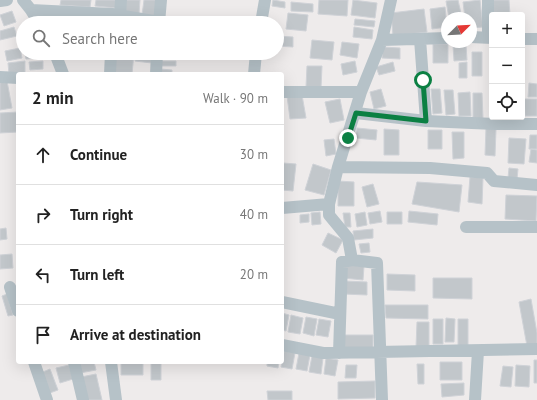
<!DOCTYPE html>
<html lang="en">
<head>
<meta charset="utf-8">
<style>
  body { margin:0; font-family:"PT Sans",sans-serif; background:#f6f6f6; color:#222 }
  .controls { position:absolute; right:12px; top:12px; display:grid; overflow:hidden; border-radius:4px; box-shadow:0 4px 16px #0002 }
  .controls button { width:36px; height:36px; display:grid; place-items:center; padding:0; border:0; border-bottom:1px solid #e0e0e0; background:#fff; color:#222; font:20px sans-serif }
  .compass { position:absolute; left:441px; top:12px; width:36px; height:36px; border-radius:50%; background:#fff; box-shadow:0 4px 16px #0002; rotate:66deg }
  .stop { position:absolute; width:12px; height:12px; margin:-9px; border:3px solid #0b8043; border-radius:50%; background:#fff }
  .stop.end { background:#0b8043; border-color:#fff; box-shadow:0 1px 4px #0008 }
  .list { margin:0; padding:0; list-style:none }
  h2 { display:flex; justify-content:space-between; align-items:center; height:52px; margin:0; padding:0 16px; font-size:17px }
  h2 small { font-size:13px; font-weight:400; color:#767676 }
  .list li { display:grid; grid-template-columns:26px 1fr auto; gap:12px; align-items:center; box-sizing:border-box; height:60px; padding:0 16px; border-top:1px solid #e0e0e0 }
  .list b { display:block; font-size:15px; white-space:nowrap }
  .list em { font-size:13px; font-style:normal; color:#767676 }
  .icon { flex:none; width:22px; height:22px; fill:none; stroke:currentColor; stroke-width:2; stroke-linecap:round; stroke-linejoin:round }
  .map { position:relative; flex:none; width:537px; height:400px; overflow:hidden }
  .search { position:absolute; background:#fff; box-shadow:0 4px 16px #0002; left:16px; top:16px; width:268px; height:44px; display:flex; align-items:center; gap:10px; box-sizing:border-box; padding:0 14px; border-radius:22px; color:#767676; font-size:15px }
  .panel { position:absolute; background:#fff; box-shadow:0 4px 16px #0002; left:16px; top:72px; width:268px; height:292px; border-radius:4px }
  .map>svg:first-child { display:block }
</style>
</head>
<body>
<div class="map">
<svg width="537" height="400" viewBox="0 0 537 400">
  <rect width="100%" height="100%" fill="#eeebeb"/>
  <path fill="#c2c7cb" stroke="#cfd2d7" d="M61 0H91L90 7 60 5Z
    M96 0H117V8L95 6Z
    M126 0H140L139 14 125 12Z
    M144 0H157L156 16 142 15Z
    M273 0 285 2V8L272 6Z
    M319 0H348L347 16 318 14Z
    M353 0 377 3 375 18 351 15Z
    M458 0 462 18H449L446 1Z
    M480 0 483 27 471 28V18H465L463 2Z
    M492 0H509L510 15H493Z
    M291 2 313 4V12L291 11Z
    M445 7 447 27 432 29 430 9Z
    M424 9 427 32 393 36 391 13Z
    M12 11 16 22 4 26 0 15Z
    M288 13 308 15 306 31 286 29Z
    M355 19 375 21 374 27 354 25Z
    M14 27 17 36 0 40V31Z
    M354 27 373 30 372 39 353 37Z
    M277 36 293 37V47L277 46Z
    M312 40 334 42 332 60 310 58Z
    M342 42 359 44 357 58 340 55Z
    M433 44H448V63H433Z
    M453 45H466L467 60 454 61Z
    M383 47 400 48V59L382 58Z
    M20 48 22 58 7 61 5 51Z
    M472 52H482V76H472Z
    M25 53H36L37 58 26 59Z
    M114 53H134L132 74 113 72Z
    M136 53H153L152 63 135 61Z
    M25 61V73L9 74 8 63Z
    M43 61V69L30 70 29 62Z
    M159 61H176V66H159Z
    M355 61 357 72 343 75 341 64Z
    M393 62 395 71 379 75 376 67Z
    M467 62V78H459V63Z
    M307 66H322L321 88 306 87Z
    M160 69 172 70V74H160Z
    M7 81 12 108 0 110V82Z
    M529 83 537 84V97H528Z
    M381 89 386 106 374 109 370 92Z
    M431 89H440L442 113 433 114Z
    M444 90H453L455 114 446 115Z
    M470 92 471 116H459L458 93Z
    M473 93H482L483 119H473Z
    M302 95 306 118 290 119 287 96Z
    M340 99 344 120 330 123 325 102Z
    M524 99H537V116H525Z
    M18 112V132L0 133V113Z
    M357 128 377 130 376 140 356 138Z
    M486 128 496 129 495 156 485 155Z
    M384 129 399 130V155H384Z
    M428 130H442V149H428Z
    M452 132H464V158L453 159Z
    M530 135H537V149H529Z
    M509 138 526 139 524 164 508 163Z
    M334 139 336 154 326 156 324 140Z
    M531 149 537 150V163L529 162Z
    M283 163 296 164 293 191 282 190Z
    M313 164 331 170 324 195 305 190Z
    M509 168 518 169 517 179 508 178Z
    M470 177 483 178 482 204 468 202Z
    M338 181 354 182V206H338Z
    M417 182 462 185 459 212 412 204Z
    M373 184 379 204 367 207 362 187Z
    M506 195 537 196 536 221 505 219Z
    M380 211 382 222 370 224 368 213Z
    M409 211 438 214 437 225 408 222Z
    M320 212 321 224 312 225 311 213Z
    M365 212 367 225 357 227 355 214Z
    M387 212H402V224H387Z
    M343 213H350L351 227H345Z
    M309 214V222L300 223V215Z
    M6 228 7 239 0 240V229Z
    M373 229V238L354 240 353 231Z
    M328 233 343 240 336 253 322 245Z
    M369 243 370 252 361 253 359 244Z
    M12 254 13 268 0 269V255Z
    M344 265 364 266 363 280 343 278Z
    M387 274 415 275V291L387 290Z
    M433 278H472V299L433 298Z
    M344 281 367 282V295L344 294Z
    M7 294 13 315 8 316 2 296Z
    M531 299 537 333V344L527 346 519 302Z
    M385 305H428V319L386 318Z
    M282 313 289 315 286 331 282 330Z
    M291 315 303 318 300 334 288 332Z
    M306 317 317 319 314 336 303 333Z
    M446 318 455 319 454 342H445Z
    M319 319 331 321 328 337 316 335Z
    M433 319H443V344H433Z
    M458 319H468V346H458Z
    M417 322H429V347H416Z
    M344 335H373V348H344Z
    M284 351 295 353 292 369 281 367Z
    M299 353 310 355 307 371 296 369Z
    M312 356 323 358 321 374 309 372Z
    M326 358 338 360 335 376 324 374Z
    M534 360H537V383H534Z
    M77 362H94L96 370 80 373Z
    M121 362H143V375H121Z
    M151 362H161V380H151Z
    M267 362H279L278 368 267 366Z
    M440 362H462V380H440Z
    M417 364H424V384H418Z
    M69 365 73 379 60 383 56 368Z
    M346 365H357L356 378H345Z
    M516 365 530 366 529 387 515 386Z
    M503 366 513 367 511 387 500 386Z
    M50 369 58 390 47 394 38 374Z
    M96 374 102 400H86L81 377Z
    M375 381V398L338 399V382Z
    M464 383V395L442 397 441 384Z
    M267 391H292V400H268Z"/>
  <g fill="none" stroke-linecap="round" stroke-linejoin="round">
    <path stroke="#b6c2c8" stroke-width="12" d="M23 0 31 10 39 23
      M0 1 7 0
      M31 10 112 14V23
      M112 14 159 22
      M120 15 121 0
      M159 23 161 0
      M261 23 265 0
      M471 37 492 38
      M488 37V0
      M420 39 426 121
      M522 39H537
      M382 40 447 38
      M55 53 63 74
      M110 74 111 53
      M156 74 157 53
      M254 74 256 53
      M0 77 18 78
      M282 92H361
      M356 113 426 121 495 124V117
      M495 124H537
      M338 167 430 168 487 173 494 181 537 185
      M282 208 329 204
      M466 227H537
      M352 260 348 238 329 215V204L338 167 361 92 382 40 391 0
      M10 287 18 311
      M282 302 340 314
      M282 345 323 353 537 349
      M339 353 342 262 352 260 377 263 382 400
      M34 362 47 400
      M74 362 83 400
      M111 362 116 400
      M475 400 478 351"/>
  </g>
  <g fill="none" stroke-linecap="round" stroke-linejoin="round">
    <path stroke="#0b8043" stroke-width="5" d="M348 138 356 113 426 121 423 80"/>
  </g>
</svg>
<div class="controls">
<button>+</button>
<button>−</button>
<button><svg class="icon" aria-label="locate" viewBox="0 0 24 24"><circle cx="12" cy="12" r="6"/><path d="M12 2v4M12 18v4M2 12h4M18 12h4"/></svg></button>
</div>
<svg class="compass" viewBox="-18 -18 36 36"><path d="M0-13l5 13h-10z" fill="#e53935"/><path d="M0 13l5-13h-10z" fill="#767676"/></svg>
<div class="stop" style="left:423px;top:80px"></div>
<div class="stop end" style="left:348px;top:138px"></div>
<div class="search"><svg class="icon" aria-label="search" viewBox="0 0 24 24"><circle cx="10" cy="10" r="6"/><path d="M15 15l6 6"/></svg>Search here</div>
<section class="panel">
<h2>2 min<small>Walk · 90 m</small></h2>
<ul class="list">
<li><svg class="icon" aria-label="ahead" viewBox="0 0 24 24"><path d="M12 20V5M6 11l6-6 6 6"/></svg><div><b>Continue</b></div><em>30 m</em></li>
<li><svg class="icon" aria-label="right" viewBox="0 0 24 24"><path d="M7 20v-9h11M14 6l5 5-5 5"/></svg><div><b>Turn right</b></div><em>40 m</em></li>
<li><svg class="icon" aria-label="left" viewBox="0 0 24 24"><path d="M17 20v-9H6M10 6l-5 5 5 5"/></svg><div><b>Turn left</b></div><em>20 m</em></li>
<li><svg class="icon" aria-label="arrive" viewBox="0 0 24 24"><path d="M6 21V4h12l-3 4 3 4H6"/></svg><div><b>Arrive at destination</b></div></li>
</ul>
</section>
</div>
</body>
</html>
